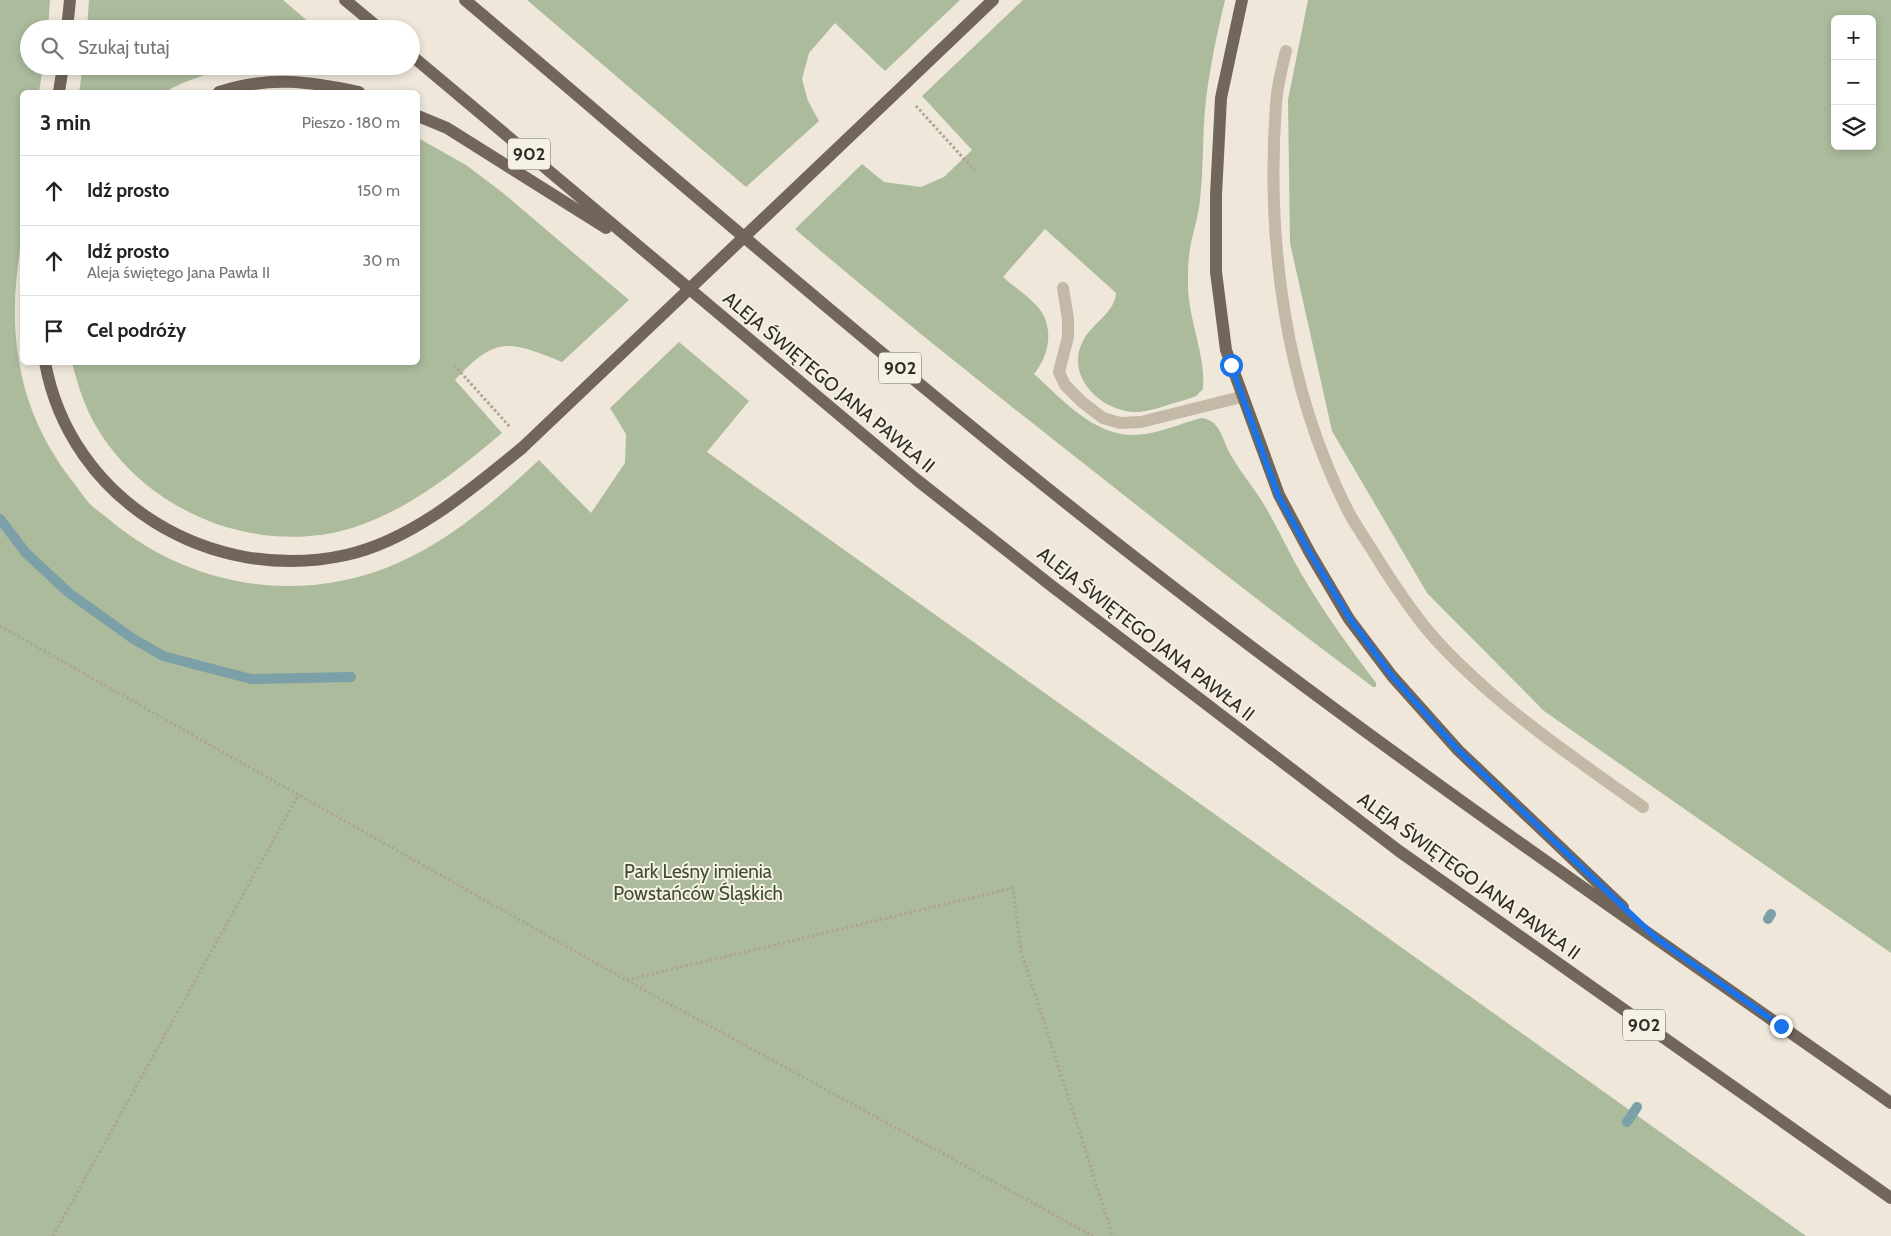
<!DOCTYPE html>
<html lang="pl">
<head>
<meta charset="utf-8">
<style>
  body { margin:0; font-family:Cabin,sans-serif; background:#f6f6f6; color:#222 }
  .controls { position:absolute; right:15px; top:15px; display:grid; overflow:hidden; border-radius:8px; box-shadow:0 2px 8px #0003 }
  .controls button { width:45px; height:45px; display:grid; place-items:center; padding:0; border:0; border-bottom:1px solid #e0e0e0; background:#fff; color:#222; font:25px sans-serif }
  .stop { position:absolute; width:15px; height:15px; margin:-11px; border:4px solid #1a73e8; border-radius:50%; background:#fff }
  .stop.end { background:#1a73e8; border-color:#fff; box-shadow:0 1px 5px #0008 }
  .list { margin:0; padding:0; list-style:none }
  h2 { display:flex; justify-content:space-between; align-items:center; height:65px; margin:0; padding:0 20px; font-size:21px }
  h2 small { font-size:16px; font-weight:400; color:#767676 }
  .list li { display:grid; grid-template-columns:32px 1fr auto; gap:15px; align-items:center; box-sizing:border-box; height:70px; padding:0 20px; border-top:1px solid #e0e0e0 }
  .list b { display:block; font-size:19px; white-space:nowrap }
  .list p { margin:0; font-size:16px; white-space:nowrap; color:#767676 }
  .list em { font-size:16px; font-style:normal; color:#767676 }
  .icon { flex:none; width:28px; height:28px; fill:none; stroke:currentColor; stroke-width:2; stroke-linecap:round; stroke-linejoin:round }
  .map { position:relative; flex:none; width:1891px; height:1236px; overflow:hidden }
  .search { position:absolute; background:#fff; box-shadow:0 2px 8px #0003; left:20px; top:20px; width:400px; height:55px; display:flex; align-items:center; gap:12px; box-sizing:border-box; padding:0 18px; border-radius:28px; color:#767676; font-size:19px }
  .panel { position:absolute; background:#fff; box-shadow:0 2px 8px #0003; left:20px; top:90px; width:400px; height:275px; border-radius:8px }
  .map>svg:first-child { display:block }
</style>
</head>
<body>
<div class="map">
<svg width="1891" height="1236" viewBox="0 0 1891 1236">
  <rect width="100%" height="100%" fill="#eee7da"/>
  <path fill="#acbb9c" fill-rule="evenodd" d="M0 0H50L48 29H29V66H43L39 92H22C22 136 25 181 22 225 21 251 15 278 15 305 14 333 18 362 25 389 34 421 49 450 69 477 76 485 82 495 89 503 96 510 104 515 111 521 188 585 292 604 386 568 445 545 493 503 539 460L591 513 625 463 626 434 610 408 679 342 749 401 707 452 1806 1236H0Z
    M89 0H283L317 29H87Z
    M527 0H960L885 71 835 23 809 53 802 79 808 101 819 121 746 187Z
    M1023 0H1225C1217 33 1210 67 1206 100 1202 133 1204 167 1200 199 1199 213 1195 225 1192 239 1188 254 1188 270 1188 285 1188 319 1206 355 1203 389L1196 396 1188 399C1171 403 1150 413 1132 412 1097 409 1064 373 1084 339 1093 323 1115 312 1116 293L1045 229 1003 277C1014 287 1028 296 1038 307 1055 327 1049 356 1034 374 1061 398 1091 433 1130 435 1153 436 1179 424 1201 418 1222 420 1222 442 1232 457 1242 475 1256 490 1266 508 1279 530 1289 553 1302 575 1324 613 1350 648 1376 683V687H1373C1267 608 1163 526 1059 444 970 374 881 303 795 229L862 164 884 182 921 187 944 177 972 150 922 96Z
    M1308 0H1891V953L1544 711 1427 593 1332 431 1290 243 1288 100ZM1835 19H1872V146H1835Z
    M83 66H238C213 72 187 79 165 92H79Z
    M418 138 466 165 503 193 629 300 562 362C510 341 496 335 455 380L502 433C457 471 409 510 352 528 256 557 146 512 96 426 84 406 78 385 72 363L418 362Z"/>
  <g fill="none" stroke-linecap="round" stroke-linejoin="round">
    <path stroke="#7ca0a7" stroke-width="10" d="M0 519 26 553 69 593 132 638 163 656 251 679 351 677
      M1768 919 1771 914
      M1627 1122 1637 1107"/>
    <path stroke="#afa392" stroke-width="3" stroke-dasharray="2.5 2.5" stroke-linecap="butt" d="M916 106 976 172
      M454 365 510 427
      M0 626 626 980 1093 1236
      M627 980 1013 888 1021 951 1113 1236
      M53 1236 299 794"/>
    <path stroke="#c4b8a7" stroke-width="12" d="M1286 51C1282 68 1277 86 1276 104 1266 241 1285 387 1348 511 1357 528 1369 544 1379 561 1396 588 1415 617 1437 641 1497 706 1571 756 1643 807
      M1063 288 1068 319V337L1059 372 1065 385 1082 402 1103 418 1120 423 1141 422 1241 397"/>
    <path stroke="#72655a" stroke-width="12" d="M345 0 380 29
      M465 0C693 193 919 390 1155 573 1394 759 1644 930 1891 1103
      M1242 0 1221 98 1216 195V272L1226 350 1279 495 1310 553 1349 619 1392 676 1458 750 1623 907
      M67 29 70 0
      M411 55 917 480 1053 587 1399 851 1891 1198
      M905 84 993 0
      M59 92 63 66
      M219 92C268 76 309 81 359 92
      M418 116 447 128 606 228
      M45 362C70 501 211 585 346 555 411 541 472 489 522 448"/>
    <path stroke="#72655a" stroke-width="12" d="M522 448 905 84"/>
  </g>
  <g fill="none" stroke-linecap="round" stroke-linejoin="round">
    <path stroke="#1a73e8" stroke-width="6" d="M1231 365 1278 495 1310 553 1350 619 1392 676 1458 750 1656 938 1781 1026"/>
  </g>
  <g text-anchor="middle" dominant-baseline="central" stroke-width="4" stroke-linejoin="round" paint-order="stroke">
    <g fill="#f6f1e5" stroke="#6d6760" stroke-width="1">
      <rect x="508" y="138.5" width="42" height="31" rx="4"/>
      <rect x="879" y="352.5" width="42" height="31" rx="4"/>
      <rect x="1623" y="1009.5" width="42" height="31" rx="4"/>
    </g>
    <g font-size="18" font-weight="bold" fill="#322c27">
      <text x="529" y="154">902</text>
      <text x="900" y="368">902</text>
      <text x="1644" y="1025">902</text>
    </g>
    <g font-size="19" fill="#322c27" stroke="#f6f1e5">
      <text transform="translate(829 382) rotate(40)">ALEJA ŚWIĘTEGO JANA PAWŁA II</text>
      <text transform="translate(1146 634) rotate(38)">ALEJA ŚWIĘTEGO JANA PAWŁA II</text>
      <text transform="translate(1469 876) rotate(36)">ALEJA ŚWIĘTEGO JANA PAWŁA II</text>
    </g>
    <g font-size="19" fill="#3d4d2e" stroke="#f6f1e5">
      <text x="698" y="871">Park Leśny imienia<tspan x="698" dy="22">Powstańców Śląskich</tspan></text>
    </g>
  </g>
</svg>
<div class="controls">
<button>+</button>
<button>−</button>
<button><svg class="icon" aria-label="layers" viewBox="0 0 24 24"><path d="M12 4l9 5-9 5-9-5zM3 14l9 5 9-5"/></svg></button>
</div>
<div class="stop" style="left:1231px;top:365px"></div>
<div class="stop end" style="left:1781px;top:1026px"></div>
<div class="search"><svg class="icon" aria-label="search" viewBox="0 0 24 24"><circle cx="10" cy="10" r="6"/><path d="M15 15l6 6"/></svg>Szukaj tutaj</div>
<section class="panel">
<h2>3 min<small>Pieszo · 180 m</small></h2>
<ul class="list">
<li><svg class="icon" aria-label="ahead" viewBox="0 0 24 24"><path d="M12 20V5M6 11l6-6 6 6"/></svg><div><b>Idź prosto</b></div><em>150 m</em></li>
<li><svg class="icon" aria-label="ahead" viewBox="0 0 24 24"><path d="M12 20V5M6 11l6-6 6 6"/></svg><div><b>Idź prosto</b><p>Aleja świętego Jana Pawła II</p></div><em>30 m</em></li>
<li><svg class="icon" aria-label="arrive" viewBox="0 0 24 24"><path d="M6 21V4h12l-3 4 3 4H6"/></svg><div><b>Cel podróży</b></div></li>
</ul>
</section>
</div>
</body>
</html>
